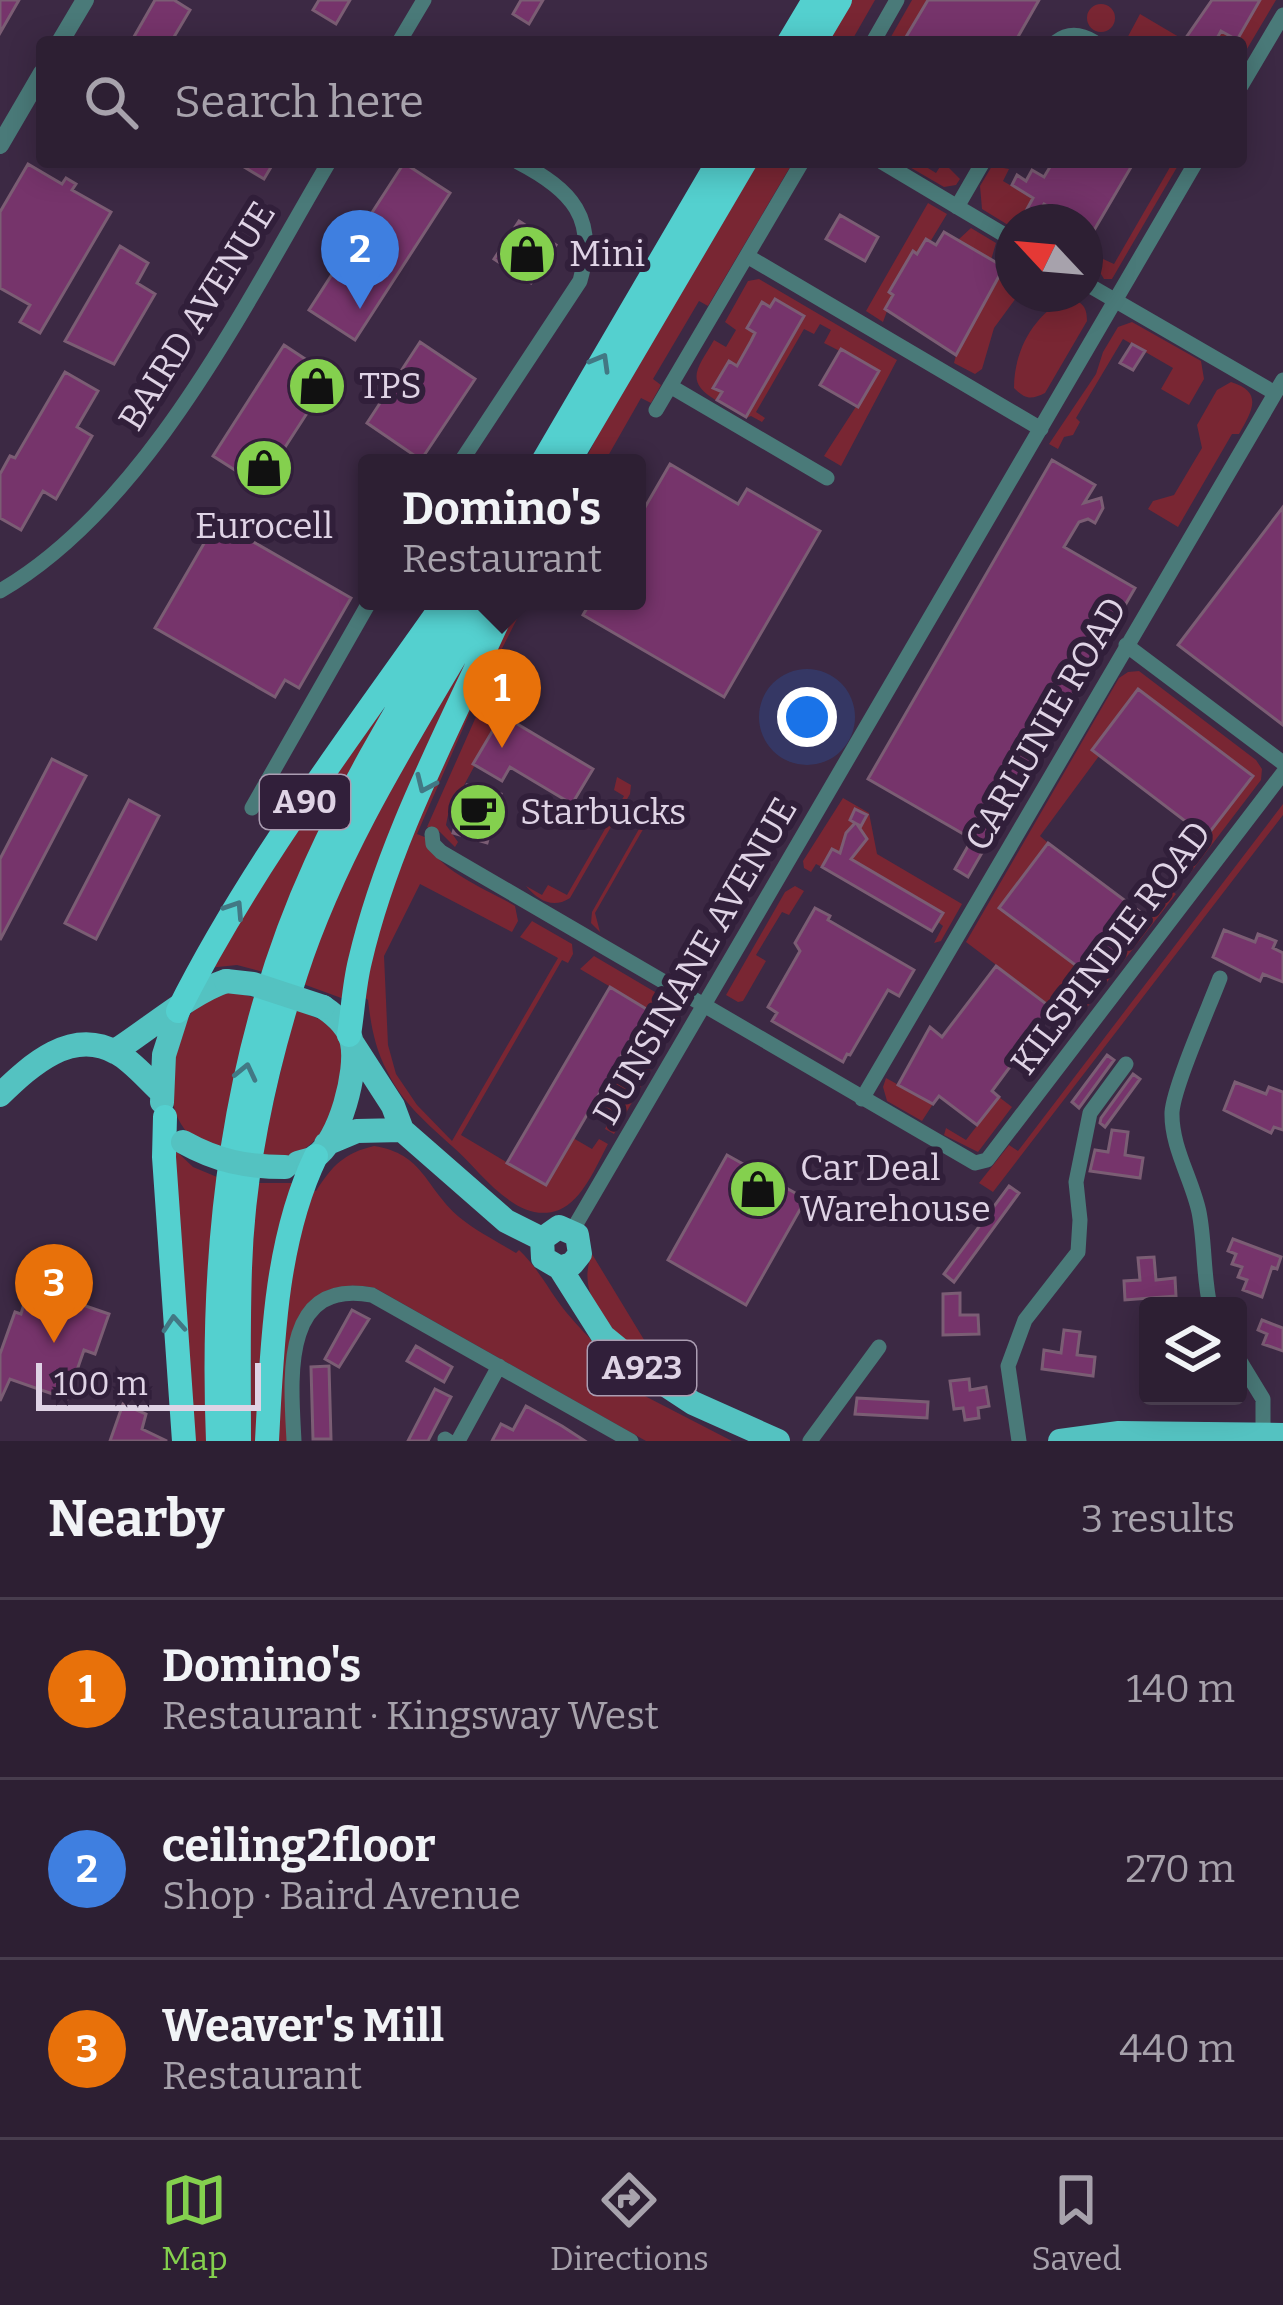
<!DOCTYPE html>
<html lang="en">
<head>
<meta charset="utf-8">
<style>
  body { margin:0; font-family:Bitter,serif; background:#35273b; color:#f1f3f6 }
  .controls { position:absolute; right:36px; bottom:36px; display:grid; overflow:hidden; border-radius:12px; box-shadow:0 6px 30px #0003 }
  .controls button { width:108px; height:108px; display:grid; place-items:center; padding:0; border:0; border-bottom:3px solid #483d4e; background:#2d1f33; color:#f1f3f6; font:60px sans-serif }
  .compass { position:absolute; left:995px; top:204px; width:108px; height:108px; border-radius:50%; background:#2d1f33; box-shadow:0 6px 30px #0003; rotate:296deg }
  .scale { position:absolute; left:36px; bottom:30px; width:225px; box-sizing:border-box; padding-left:12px; border:6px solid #dfd3e5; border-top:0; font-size:33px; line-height:42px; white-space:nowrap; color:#dfd3e5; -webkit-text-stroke:9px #311f3a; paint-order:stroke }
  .you { position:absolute; left:807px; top:717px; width:42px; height:42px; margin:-30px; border:9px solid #fff; border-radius:50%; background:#1a73e8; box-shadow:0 0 0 18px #1a73e833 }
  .badge { display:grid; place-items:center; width:78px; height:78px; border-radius:50%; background:#84d04e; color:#fff; font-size:39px; font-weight:700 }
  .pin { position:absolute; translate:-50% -99px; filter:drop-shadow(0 3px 6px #0008) }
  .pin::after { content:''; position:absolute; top:63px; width:42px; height:36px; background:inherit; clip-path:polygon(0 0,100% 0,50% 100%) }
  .popup { position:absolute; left:358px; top:454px; width:288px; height:156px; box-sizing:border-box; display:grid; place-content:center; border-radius:12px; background:#2d1f33; filter:drop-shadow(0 3px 9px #0005); font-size:39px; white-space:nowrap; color:#a7a2ac }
  .popup b { font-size:45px; color:#f1f3f6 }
  .popup::after { content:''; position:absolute; left:50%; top:100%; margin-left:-24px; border:24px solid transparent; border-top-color:#2d1f33 }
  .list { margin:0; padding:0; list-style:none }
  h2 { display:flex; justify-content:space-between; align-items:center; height:156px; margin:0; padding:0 48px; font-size:51px }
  h2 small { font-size:39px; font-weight:400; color:#a7a2ac }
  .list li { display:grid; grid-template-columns:78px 1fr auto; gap:36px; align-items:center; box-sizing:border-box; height:180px; padding:0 48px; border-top:3px solid #483d4e }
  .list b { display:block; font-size:45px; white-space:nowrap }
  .list p { margin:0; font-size:39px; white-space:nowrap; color:#a7a2ac }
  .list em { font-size:39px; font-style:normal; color:#a7a2ac }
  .icon { flex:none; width:66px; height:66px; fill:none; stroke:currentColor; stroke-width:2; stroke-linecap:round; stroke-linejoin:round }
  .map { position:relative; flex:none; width:1283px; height:1441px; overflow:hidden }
  .search { position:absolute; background:#2d1f33; box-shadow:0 6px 30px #0003; left:36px; right:36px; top:36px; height:132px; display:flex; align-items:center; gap:30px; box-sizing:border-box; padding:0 42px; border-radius:12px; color:#a7a2ac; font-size:45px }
  .sheet { height:696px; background:#2d1f33 }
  nav { display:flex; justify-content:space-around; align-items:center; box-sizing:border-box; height:168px; border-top:3px solid #483d4e; background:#2d1f33; font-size:33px; color:#a7a2ac }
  nav a { display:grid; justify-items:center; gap:6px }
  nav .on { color:#84d04e }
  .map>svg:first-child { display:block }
</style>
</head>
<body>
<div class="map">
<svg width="1283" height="1441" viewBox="0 0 1283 1441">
  <rect width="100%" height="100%" fill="#3c2944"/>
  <path fill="#792633" d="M850 0H875L851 42H825Z
    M912 0H928L903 42H888Z
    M1260 0H1276L1241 59V42H1215L1222 31Z
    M1087 18a14 14 0 1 1 28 0a14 14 0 1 1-28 0Z
    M1140 14 1184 40 1183 42H1125Z
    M755 162H793L708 306 699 301 653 379 661 385 651 403 641 398 604 463H584L614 401Z
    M901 162H918L936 173 943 162 960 179 956 185 944 187Z
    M1173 162H1180L1112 279H1104L1098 269 1103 259 1114 264Z
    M992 166 1009 169 1003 181 1074 222H1033L1036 217 1026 212 1020 222H1013V228L982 209 980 186Z
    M928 203 947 214 930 242 926 239 917 254 913 252 890 292 893 295 883 322 866 311Z
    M971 228 996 243 991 260 958 240Z
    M1013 261V294H1019L994 328 982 369 975 374 954 363 956 355 1004 267 1008 269Z
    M759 279 897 360 841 466 824 456 879 371 824 343 831 330 820 324 814 334 804 329 756 412 765 418 762 422 751 416 746 418 770 374 742 357 737 366 729 361 714 387 722 392 717 401C683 381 698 368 714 340L726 347 736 330 725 322 748 281Z
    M1066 298C1081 301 1087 305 1087 321L1045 393C1031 400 1025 399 1014 388 1014 351 1033 316 1066 298Z
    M1132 322 1201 361 1204 379 1189 405 1161 389 1173 368 1123 339 1076 418 1080 422 1073 435 1064 437 1058 449 1049 444 1096 374 1103 352 1118 327Z
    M1231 382C1264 392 1252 411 1239 434H1232L1178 527 1148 509 1153 501 1174 495 1202 448 1197 425 1217 390Z
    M517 601H526L471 710 417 834 427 838C432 869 489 890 515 906L518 921 512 932 420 884 384 956 388 1045 396 1074 417 1105 452 1141 558 958 520 937 532 921 572 944 573 954 568 963 562 960 461 1135 545 1185 573 1138 592 1149 599 1139 608 1144C596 1166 583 1200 559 1210 516 1226 481 1171 453 1147 428 1124 402 1103 387 1071 375 1048 371 1026 368 1000L362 995C383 857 459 727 517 601Z
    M464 657 471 661 344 999 303 984 342 877Z
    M1139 671 1256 760 1262 769 1261 780 1191 872 1181 870 1177 860 1181 854 1190 859 1252 776 1093 750 1099 756 1040 836 1048 843 1000 908 1098 982 1169 889 1176 894 1074 1024 966 942 1119 678 1128 672Z
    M483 701 503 713 448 815 446 825 458 842 455 847 440 832 427 827Z
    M377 711 384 715 263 972 237 965 208 968Z
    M617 777 631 785 630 794 570 898C553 909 539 901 526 886L542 895 548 885 567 895 624 796 614 790Z
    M843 798 869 813 877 854 962 904 941 941 934 943 943 926 938 922 942 913 833 849 822 867 816 864 811 872 804 868 803 861Z
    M658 803 668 805 653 812 595 913 600 932 591 923 592 912 652 806Z
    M1283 804V815L993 1192 979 1183 1009 1145 1018 1151Z
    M795 886 804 891 789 915 782 912 756 955 766 961 743 1001 738 1002 726 995 785 892Z
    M594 956 677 1005 681 1012 658 1057 649 1052 655 1040 640 1031 648 1009 580 969Z
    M234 992 256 998 220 1150C206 1144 189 1138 181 1124 163 1095 172 1043 190 1015 194 1008 203 1001 209 994Z
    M295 1009 331 1024C336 1032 341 1041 343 1050 349 1086 328 1145 290 1156 281 1159 270 1157 261 1156Z
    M643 1062 652 1067 614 1134 605 1129 611 1117 595 1108 621 1064 637 1072Z
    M886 1078 933 1104 922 1121 887 1101 883 1087Z
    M999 1097 1012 1107 978 1152 944 1135 946 1128 966 1140Z
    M374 1146C424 1154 424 1186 459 1217 476 1231 498 1242 516 1253L519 1250C539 1269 549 1291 566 1312 589 1340 616 1363 644 1387L641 1394 732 1441H646L375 1288C276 1269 285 1376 288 1441H277C278 1358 284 1270 308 1190L316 1191C332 1166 344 1153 374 1146Z
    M172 1147 193 1167 217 1177 207 1276 210 1441H192Z
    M255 1183H295L260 1441H250L247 1373Z
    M592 1254 666 1376C632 1347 570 1306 592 1254Z"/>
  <path fill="#76346b" stroke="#7b5d74" stroke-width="3" d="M0 0H19L0 33Z
    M155 0H174L190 10 171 42H131Z
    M319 0H350L336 24 313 10Z
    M521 0H543L529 24 513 14Z
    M928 0H1039L1015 42H903Z
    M1212 0H1260L1237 40 1221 31 1215 42H1183Z
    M236 162H274L264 179Z
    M1053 162H1134L1093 232 1085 228V222H1075L1044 204 1033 222H1020L1033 198 1012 185 1017 175 1026 181 1032 170 1044 177Z
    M404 163 450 193 355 340 309 310Z
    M28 164 62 184 66 178 76 184 72 190 111 212 40 333 20 322 30 305 0 288V212Z
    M840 215 878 237 865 261 826 239Z
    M519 221 556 245 531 283 494 259Z
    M944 232 1004 267 956 355 885 309 893 295 889 292 913 251 917 254 926 239 936 245Z
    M120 246 148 263 137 283 155 294 114 364 65 341Z
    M775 299 804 316 746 417 717 400 722 392 713 388 729 361 737 366 751 341 755 333 747 328 762 302 770 307Z
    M420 342 475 379 421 460 367 423Z
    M1132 344 1145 351 1133 370 1120 363Z
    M284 345 331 376 260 486 213 456Z
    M841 349 879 371 858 407 820 385Z
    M65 372 98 391 77 427 92 436 56 499 43 491 21 530 0 518V474L10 456 15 458Z
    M1052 460 1095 485 1084 503 1101 498 1103 508 1095 523 1088 519 1079 522 1064 547 1135 588 968 877 955 869 972 839 868 779Z
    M670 464 738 504 747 489 820 531 724 697 583 615 591 601H637V521Z
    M1283 507V725L1178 645Z
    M217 521 351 598 299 688 285 680 275 697 155 628Z
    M1138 689 1253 776 1206 837 1092 750Z
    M502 715 593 769 572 804 510 767 502 781 473 764Z
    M52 759 86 776 0 940V859Z
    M467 785 501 794 487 843 453 833Z
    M129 800 159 816 96 939 65 923Z
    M855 809 867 815 861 826 857 824 867 839 851 859 943 913 932 931 822 867 832 849 840 853 846 833 855 823 850 820Z
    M1048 843 1147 917 1098 982 999 908Z
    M815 908 830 916 828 920 914 970 899 996 888 990 850 1055 847 1054 843 1062 772 1021 777 1013 768 1007 800 951 795 943Z
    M1224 930 1255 942 1258 934 1276 941 1273 948 1283 953V982L1263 974 1260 981 1213 957Z
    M996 966 1053 1009 992 1091 999 1097 977 1125 939 1096 933 1104 898 1085 930 1027 942 1037Z
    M610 987 648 1010 546 1185 507 1163Z
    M1107 1055 1114 1060 1079 1108 1072 1102Z
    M1133 1074 1140 1079 1105 1127 1100 1123 1101 1118Z
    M1235 1082 1266 1094 1269 1087 1283 1092V1130L1274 1127 1271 1133 1224 1110Z
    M1112 1130 1128 1132 1125 1155 1143 1158 1140 1178 1090 1171 1095 1150 1108 1152Z
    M727 1155 806 1199 746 1305 668 1260Z
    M1009 1186 1019 1193 954 1282 944 1274Z
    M1233 1239 1281 1257 1277 1269 1272 1267 1262 1297 1243 1290 1247 1280 1238 1277 1242 1267 1232 1264 1236 1254 1228 1251Z
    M1154 1257 1156 1280 1175 1278 1176 1296 1125 1300 1124 1281 1140 1280 1138 1258Z
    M960 1293V1315H978L979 1334 943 1335V1294Z
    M71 1301 109 1314 95 1354 84 1350 67 1399 10 1379 0 1401V1354L15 1312 21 1314 24 1304 65 1318Z
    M352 1310 369 1319 339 1367 325 1359Z
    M1262 1320 1283 1328V1351L1263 1344 1267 1334 1258 1330Z
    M1064 1330 1080 1332 1077 1355 1095 1357 1093 1376 1042 1369 1044 1350 1061 1353Z
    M416 1346 452 1367 444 1382 407 1361Z
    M329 1366 331 1439H313L311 1367Z
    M969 1379 970 1390 986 1387 989 1406 978 1408 979 1418 965 1420 963 1408 954 1409 950 1381Z
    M435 1389 451 1397 428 1441H408Z
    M857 1398 928 1402 927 1418 855 1414Z
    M123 1404 146 1414 142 1429 167 1441H110Z
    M526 1406 562 1426 585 1441H492L501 1424 513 1430Z"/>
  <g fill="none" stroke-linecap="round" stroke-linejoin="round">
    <path stroke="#4a7a79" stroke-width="15" d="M399 42 424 0
      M873 42 897 0
      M1056 42C1069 32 1081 34 1094 42
      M1241 86 1283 15
      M882 162 1013 240
      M957 207 983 162
      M747 256 1041 429
      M1085 283 1275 393
      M670 386 827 478
      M656 410 802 162
      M460 463 580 281C598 218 572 190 518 162
      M0 591C147 506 245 304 329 162
      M1126 645 1283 763
      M252 808 370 601
      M432 834 433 844 441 852 975 1163 987 1160 1283 773
      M862 1099 1283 380
      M572 1231 1196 162
      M1210 1306C1203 1275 1205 1242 1199 1212 1192 1179 1171 1147 1172 1112 1174 1086 1209 1007 1220 978
      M1238 1358 1263 1399V1435
      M445 1439 448 1441
      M294 1441C291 1381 280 1278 372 1295L631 1441
      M458 1441 499 1366
      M810 1441 879 1347
      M1019 1441 1008 1366 1025 1320 1078 1252 1080 1220 1076 1182 1090 1113 1126 1064"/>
    <path stroke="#4a7a79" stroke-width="18" d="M60 42 85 0
      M0 145 42 73"/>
    <path stroke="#54c2c1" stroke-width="24" d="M353 1044 393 1106 402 1130 506 1221 542 1239
      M115 1051C148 1030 192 992 226 981
      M0 1095C31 1065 72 1027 117 1053 132 1061 147 1079 160 1091
      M162 1102 164 1055 178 1011
      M326 1144 357 1131 402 1130
      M298 1163C304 1161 310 1160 315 1157 340 1140 358 1071 352 1043 349 1027 335 1015 323 1007
      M542 1239 543 1258 560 1268 603 1336 652 1376 693 1403 778 1441
      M542 1239 559 1227 577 1235 580 1254 572 1264 560 1268
      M1060 1441 1119 1433 1283 1435"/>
    <path stroke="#54d0cf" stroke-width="24" d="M789 42 814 0
      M815 42 840 0
      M542 463 718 162
      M568 463 745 162
      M178 1011C250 867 350 737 442 606
      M349 1035C353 1010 354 985 360 961 389 836 455 718 507 601
      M165 1117 164 1157 184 1441
      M218 1441C210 1243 233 1046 316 864 357 773 411 687 461 601
      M239 1441C239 1383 238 1325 240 1268 243 1170 266 1066 296 973 339 841 418 721 488 601
      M267 1441C272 1347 275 1241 316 1156"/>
    <path stroke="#54c2c1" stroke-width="24" d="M226 981 253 984 323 1007
      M183 1142C217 1161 246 1167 285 1167"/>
  </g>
  <defs><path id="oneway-chevron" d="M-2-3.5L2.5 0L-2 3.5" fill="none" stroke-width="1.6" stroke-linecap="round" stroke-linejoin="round" transform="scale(3)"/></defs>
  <g stroke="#427884">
    <use href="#oneway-chevron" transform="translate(601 362) rotate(-60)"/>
    <use href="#oneway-chevron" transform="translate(425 784) rotate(114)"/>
    <use href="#oneway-chevron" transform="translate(235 909) rotate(-57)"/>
    <use href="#oneway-chevron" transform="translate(246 1072) rotate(-77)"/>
    <use href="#oneway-chevron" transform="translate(174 1324) rotate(-94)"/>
  </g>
  <defs>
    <symbol id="shop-disc" viewBox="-11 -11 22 22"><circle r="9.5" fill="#84d04e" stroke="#311f3a"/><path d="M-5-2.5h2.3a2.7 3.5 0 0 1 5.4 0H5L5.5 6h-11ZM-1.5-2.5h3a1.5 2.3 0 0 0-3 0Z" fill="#111"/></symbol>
    <symbol id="cafe-disc" viewBox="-11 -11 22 22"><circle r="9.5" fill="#84d04e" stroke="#311f3a"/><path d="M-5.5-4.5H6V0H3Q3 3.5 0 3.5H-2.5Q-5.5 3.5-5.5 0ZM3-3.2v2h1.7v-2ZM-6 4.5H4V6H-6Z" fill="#111"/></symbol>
  </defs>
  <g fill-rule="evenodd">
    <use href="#shop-disc" x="494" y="221" width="66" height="66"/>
    <use href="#shop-disc" x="284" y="353" width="66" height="66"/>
    <use href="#shop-disc" x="231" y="435" width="66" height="66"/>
    <use href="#cafe-disc" x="445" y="779" width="66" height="66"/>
    <use href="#shop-disc" x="725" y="1156" width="66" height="66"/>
  </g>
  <g text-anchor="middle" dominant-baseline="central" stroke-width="12" stroke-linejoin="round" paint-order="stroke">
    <g fill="#311f3a" stroke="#ab9db2" stroke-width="3">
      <rect x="260" y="775" width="90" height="54" rx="9"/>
      <rect x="588" y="1341" width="108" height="54" rx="9"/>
    </g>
    <g font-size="33" font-weight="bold" fill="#dfd3e5">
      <text x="305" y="802">A90</text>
      <text x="642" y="1368">A923</text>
    </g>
    <g font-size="36" fill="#dfd3e5" stroke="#311f3a" text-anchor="start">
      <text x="569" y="254">Mini</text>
      <text x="359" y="386">TPS</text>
      <text x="264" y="526" text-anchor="middle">Eurocell</text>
      <text x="520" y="812">Starbucks</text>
      <text x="800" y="1168">Car Deal<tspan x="800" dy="41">Warehouse</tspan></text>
    </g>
    <g font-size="36" fill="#dfd3e5" stroke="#311f3a">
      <text transform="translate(197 316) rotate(-58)">BAIRD AVENUE</text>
      <text transform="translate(1046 724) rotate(-60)">CARLUNIE ROAD</text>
      <text transform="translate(1111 948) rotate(-53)">KILSPINDIE ROAD</text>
      <text transform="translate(695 961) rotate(-60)">DUNSINANE AVENUE</text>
    </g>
  </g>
</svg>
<div class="controls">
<button><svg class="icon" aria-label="layers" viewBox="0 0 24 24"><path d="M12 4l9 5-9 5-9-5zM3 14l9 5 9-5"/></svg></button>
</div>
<svg class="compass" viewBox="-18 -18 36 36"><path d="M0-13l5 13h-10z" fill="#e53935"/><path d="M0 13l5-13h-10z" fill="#a7a2ac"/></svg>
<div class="scale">100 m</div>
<div class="you"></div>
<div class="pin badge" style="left:502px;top:748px;background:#e8710a">1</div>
<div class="popup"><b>Domino's</b>Restaurant</div>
<div class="pin badge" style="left:360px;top:309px;background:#3f7fe0">2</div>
<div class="pin badge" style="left:54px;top:1343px;background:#e8710a">3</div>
<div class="search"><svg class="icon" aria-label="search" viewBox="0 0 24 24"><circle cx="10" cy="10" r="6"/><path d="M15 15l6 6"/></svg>Search here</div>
</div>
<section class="sheet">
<h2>Nearby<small>3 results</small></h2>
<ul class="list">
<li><span class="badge" style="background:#e8710a">1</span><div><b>Domino's</b><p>Restaurant · Kingsway West</p></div><em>140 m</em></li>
<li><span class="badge" style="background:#3f7fe0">2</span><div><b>ceiling2floor</b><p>Shop · Baird Avenue</p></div><em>270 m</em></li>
<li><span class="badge" style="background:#e8710a">3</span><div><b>Weaver's Mill</b><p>Restaurant</p></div><em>440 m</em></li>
</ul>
</section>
<nav>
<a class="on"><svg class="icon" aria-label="map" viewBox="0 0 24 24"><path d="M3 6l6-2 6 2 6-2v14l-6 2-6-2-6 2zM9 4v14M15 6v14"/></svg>Map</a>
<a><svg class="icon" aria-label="directions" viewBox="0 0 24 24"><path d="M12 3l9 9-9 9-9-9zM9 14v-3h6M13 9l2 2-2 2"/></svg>Directions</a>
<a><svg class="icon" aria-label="saved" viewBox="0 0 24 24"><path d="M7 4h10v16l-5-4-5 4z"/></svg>Saved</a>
</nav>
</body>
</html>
